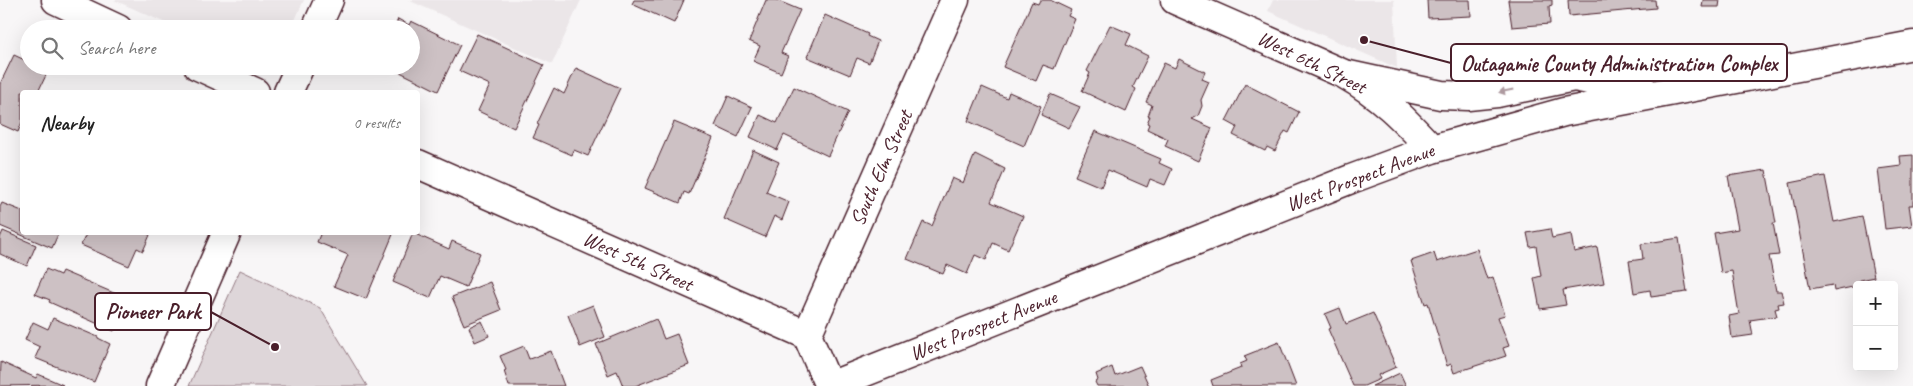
<!DOCTYPE html>
<html lang="en">
<head>
<meta charset="utf-8">
<style>
  body { margin:0; font-family:Caveat,sans-serif; background:#f6f6f6; color:#222 }
  .controls { position:absolute; right:15px; bottom:15px; display:grid; overflow:hidden; border-radius:5px; box-shadow:0 5px 20px #0002 }
  .controls button { width:45px; height:45px; display:grid; place-items:center; padding:0; border:0; border-bottom:1px solid #e0e0e0; background:#fff; color:#222; font:25px sans-serif }
  .list { margin:0; padding:0; list-style:none }
  h2 { display:flex; justify-content:space-between; align-items:center; height:65px; margin:0; padding:0 20px; font-size:21px }
  h2 small { font-size:16px; font-weight:400; color:#767676 }
  .icon { flex:none; width:28px; height:28px; fill:none; stroke:currentColor; stroke-width:2; stroke-linecap:round; stroke-linejoin:round }
  .map { position:relative; flex:none; width:1913px; height:386px; overflow:hidden }
  .search { position:absolute; background:#fff; box-shadow:0 5px 20px #0002; left:20px; top:20px; width:400px; height:55px; display:flex; align-items:center; gap:12px; box-sizing:border-box; padding:0 18px; border-radius:28px; color:#767676; font-size:19px }
  .panel { position:absolute; background:#fff; box-shadow:0 5px 20px #0002; left:20px; top:90px; width:400px; height:145px; border-radius:5px }
  .map>svg:first-child { display:block }
</style>
</head>
<body>
<div class="map">
<svg width="1913" height="386" viewBox="0 0 1913 386">
  <rect width="100%" height="100%" fill="#f8f6f7"/>
  <filter id="ink" filterUnits="userSpaceOnUse"><feTurbulence type="fractalNoise" baseFrequency=".02" numOctaves="2"/><feDisplacementMap in="SourceGraphic" scale="10" xChannelSelector="R" yChannelSelector="G"/><feConvolveMatrix kernelMatrix="1 2 1 2 8 2 1 2 1" color-interpolation-filters="sRGB"/></filter>
  <g filter="url(#ink)">
    <path fill="#ebe6e8" d="M114 0H304L291 29H179Z
      M408 0H581L552 64Z
      M1273 0H1394L1397 68 1268 11Z"/>
    <path fill="#ded6d9" stroke="#947a82" d="M240 270 320 308 367 386H189Z"/>
    <path fill="#cdc1c4" stroke="#4a1f2b" d="M634 0H684L674 23 632 4Z
      M766 0H776L800 10 781 53 788 56 781 73 753 61 760 46 749 41Z
      M1040 0H1050L1071 10 1068 16 1075 19 1054 69 1043 65 1036 81 1003 67 1032 2 1038 4Z
      M1427 0H1470L1471 16 1428 18Z
      M1508 0H1552V5L1549 6 1550 24 1512 27Z
      M1568 0H1655L1656 8 1569 16Z
      M1703 0H1720L1719 7H1702Z
      M825 15 868 34 867 36 878 41 869 63 857 58 850 75 807 57Z
      M398 19 409 25 411 21 460 45 438 91 388 66H411V29H394Z
      M1110 25 1131 34 1126 45 1148 56 1133 87 1136 89 1126 112 1082 91 1090 73 1087 71Z
      M477 34 544 65 514 128 478 111 490 85 459 71Z
      M14 55 29 62V66H38L48 71 38 92H22V122L18 132 0 124V84Z
      M1179 59 1205 72 1202 79 1209 82 1201 100 1202 106 1198 116 1192 119 1212 128 1198 161 1165 146 1168 139 1147 129 1149 124 1147 123 1150 116H1148L1152 105 1146 102 1164 63 1175 68Z
      M576 68 620 88 588 156 574 150 572 155 533 138 539 125 537 124 554 88 564 94Z
      M1245 84 1299 112 1289 133 1285 131 1275 151 1267 147 1265 151 1233 135 1237 127 1226 121Z
      M794 87 848 112 828 156 784 135 777 150 750 137 760 115 777 123Z
      M982 87 1007 98 1009 92 1041 106 1024 146 968 121Z
      M1050 94 1080 107 1069 128 1041 115Z
      M728 96 752 107 738 137 715 126Z
      M674 122 713 138 689 194 684 192 680 203 645 188Z
      M1095 131 1161 159 1159 163 1172 169 1165 185 1150 179 1147 187 1108 170 1101 187 1075 176Z
      M753 150 779 162 766 192 789 202 782 220 774 216 765 237 724 219Z
      M975 154 1005 169 991 202 1023 216 1008 250 993 243 986 260 975 255 967 274 947 265 943 274 907 259 923 222 932 226 952 178 963 183Z
      M1913 155V205H1909L1912 226 1885 229 1878 169 1901 166 1900 156Z
      M1766 170 1776 223H1773L1779 255 1769 256 1776 291H1781L1784 303 1778 304 1779 308 1775 309 1777 316 1750 320 1753 335 1732 338 1729 316 1739 314 1732 271 1721 273 1714 233 1738 229 1728 176Z
      M1825 176 1834 222 1862 216 1874 277 1859 280V285L1857 286 1834 291 1833 285 1810 289 1790 183Z
      M2 203 22 211V232H59L52 248 0 226V207Z
      M1550 229 1552 238 1571 234 1574 252 1597 247 1604 283 1563 290 1566 305 1540 309 1534 278 1541 276 1536 246 1530 247 1527 233Z
      M3 231 36 245 27 266 0 254V238Z
      M87 232H145L150 235 143 251 137 248 129 266 81 245Z
      M321 232H394L366 299 334 286 348 255 317 242Z
      M413 233 449 249 452 241 480 253 466 287 440 276 430 298 393 282Z
      M1679 238 1687 292 1651 297 1650 290 1634 293 1629 261 1643 259 1641 244Z
      M1477 249 1487 279 1493 277 1505 315 1498 317 1509 346 1503 348 1506 356 1454 373 1451 364 1447 366 1428 303 1425 304 1411 261 1434 253 1437 262Z
      M46 269 60 275 62 271 128 299 114 331 49 302 50 300 35 294Z
      M490 282 501 310 464 325 452 297Z
      M593 305 605 337 580 347 568 315Z
      M1340 308 1346 324 1373 313 1396 367 1378 375 1380 379 1364 386H1353L1328 329 1331 328 1325 314Z
      M53 318 98 337V338L110 344 94 382 35 358 40 347 25 340 33 322 48 329Z
      M656 319 664 339 677 334 689 365 635 386H623L617 371 608 375 596 344Z
      M482 321 489 336 475 342 469 327Z
      M1279 342 1296 386H1213L1211 380 1241 368 1240 364 1247 361 1244 356Z
      M524 346 529 359 551 351 564 386H509L504 371 506 370 500 356Z
      M1 362 36 378 38 374 63 385 0 386Z
      M1140 366 1149 386H1097L1095 382 1098 380 1096 374 1112 367 1115 376Z
      M1400 373 1406 386H1372Z"/>
    <g fill="none" stroke-linecap="round" stroke-linejoin="round">
      <defs>
        <path id="minor" d="M56 0 118 29
          M316 29 329 0
          M198 66 255 92
          M288 92 300 66
          M418 164 807 335 829 386
          M807 335 955 0
          M160 386 227 232"/>
        <path id="major" d="M1175 0 1344 74C1381 95 1403 118 1432 149
          M1344 74 1441 95 1468 96 1497 93 1574 77 1645 91
          M830 386 1351 179 1432 149 1564 112 1913 45"/>
      </defs>
      <use href="#minor" stroke="#4a1f2b" stroke-width="31"/>
      <use href="#major" stroke="#4a1f2b" stroke-width="31"/>
      <use href="#minor" stroke="#fff" stroke-width="28"/>
      <use href="#major" stroke="#fff" stroke-width="28"/>
    </g>
    <defs><path id="oneway-solid" d="M-6-.8H1V-3.2L6.5 0L1 3.2V.8H-6Z" transform="scale(1.25)"/></defs>
    <use fill="#ae9aa0" href="#oneway-solid" transform="translate(1506 91) rotate(168)"/>
  </g>
  <g text-anchor="middle" dominant-baseline="central" stroke-width="4.5" stroke-linejoin="round" paint-order="stroke">
    <g font-size="21" fill="#4a1f2b" stroke="#fff">
      <text transform="translate(1312 62) rotate(26)">West 6th Street</text>
      <text transform="translate(881 168) rotate(-66)">South Elm Street</text>
      <text transform="translate(1360 177) rotate(-21)">West Prospect Avenue</text>
      <text transform="translate(638 261) rotate(24)">West 5th Street</text>
      <text transform="translate(983 325) rotate(-22)">West Prospect Avenue</text>
    </g>
  </g>
  <path fill="none" stroke="#4a1f2b" stroke-width="2" d="M1364 40L1451 63M275 347L211 312"/>
  <g fill="#4a1f2b" stroke="#fff" stroke-width="2">
    <circle cx="1364" cy="40" r="5"/>
    <circle cx="275" cy="347" r="5"/>
  </g>
  <g fill="#fff" stroke="#4a1f2b" stroke-width="2">
    <rect x="1451" y="44" width="336" height="37" rx="5"/>
    <rect x="95" y="293" width="116" height="37" rx="5"/>
  </g>
  <g font-size="22" text-anchor="middle" font-weight="bold" fill="#4a1f2b">
    <text x="1619" y="71">Outagamie County Administration Complex</text>
    <text x="153" y="319">Pioneer Park</text>
  </g>
</svg>
<div class="controls">
<button>+</button>
<button>−</button>
</div>
<div class="search"><svg class="icon" aria-label="search" viewBox="0 0 24 24"><circle cx="10" cy="10" r="6"/><path d="M15 15l6 6"/></svg>Search here</div>
<section class="panel">
<h2>Nearby<small>0 results</small></h2>
<ul class="list">
</ul>
</section>
</div>
</body>
</html>
